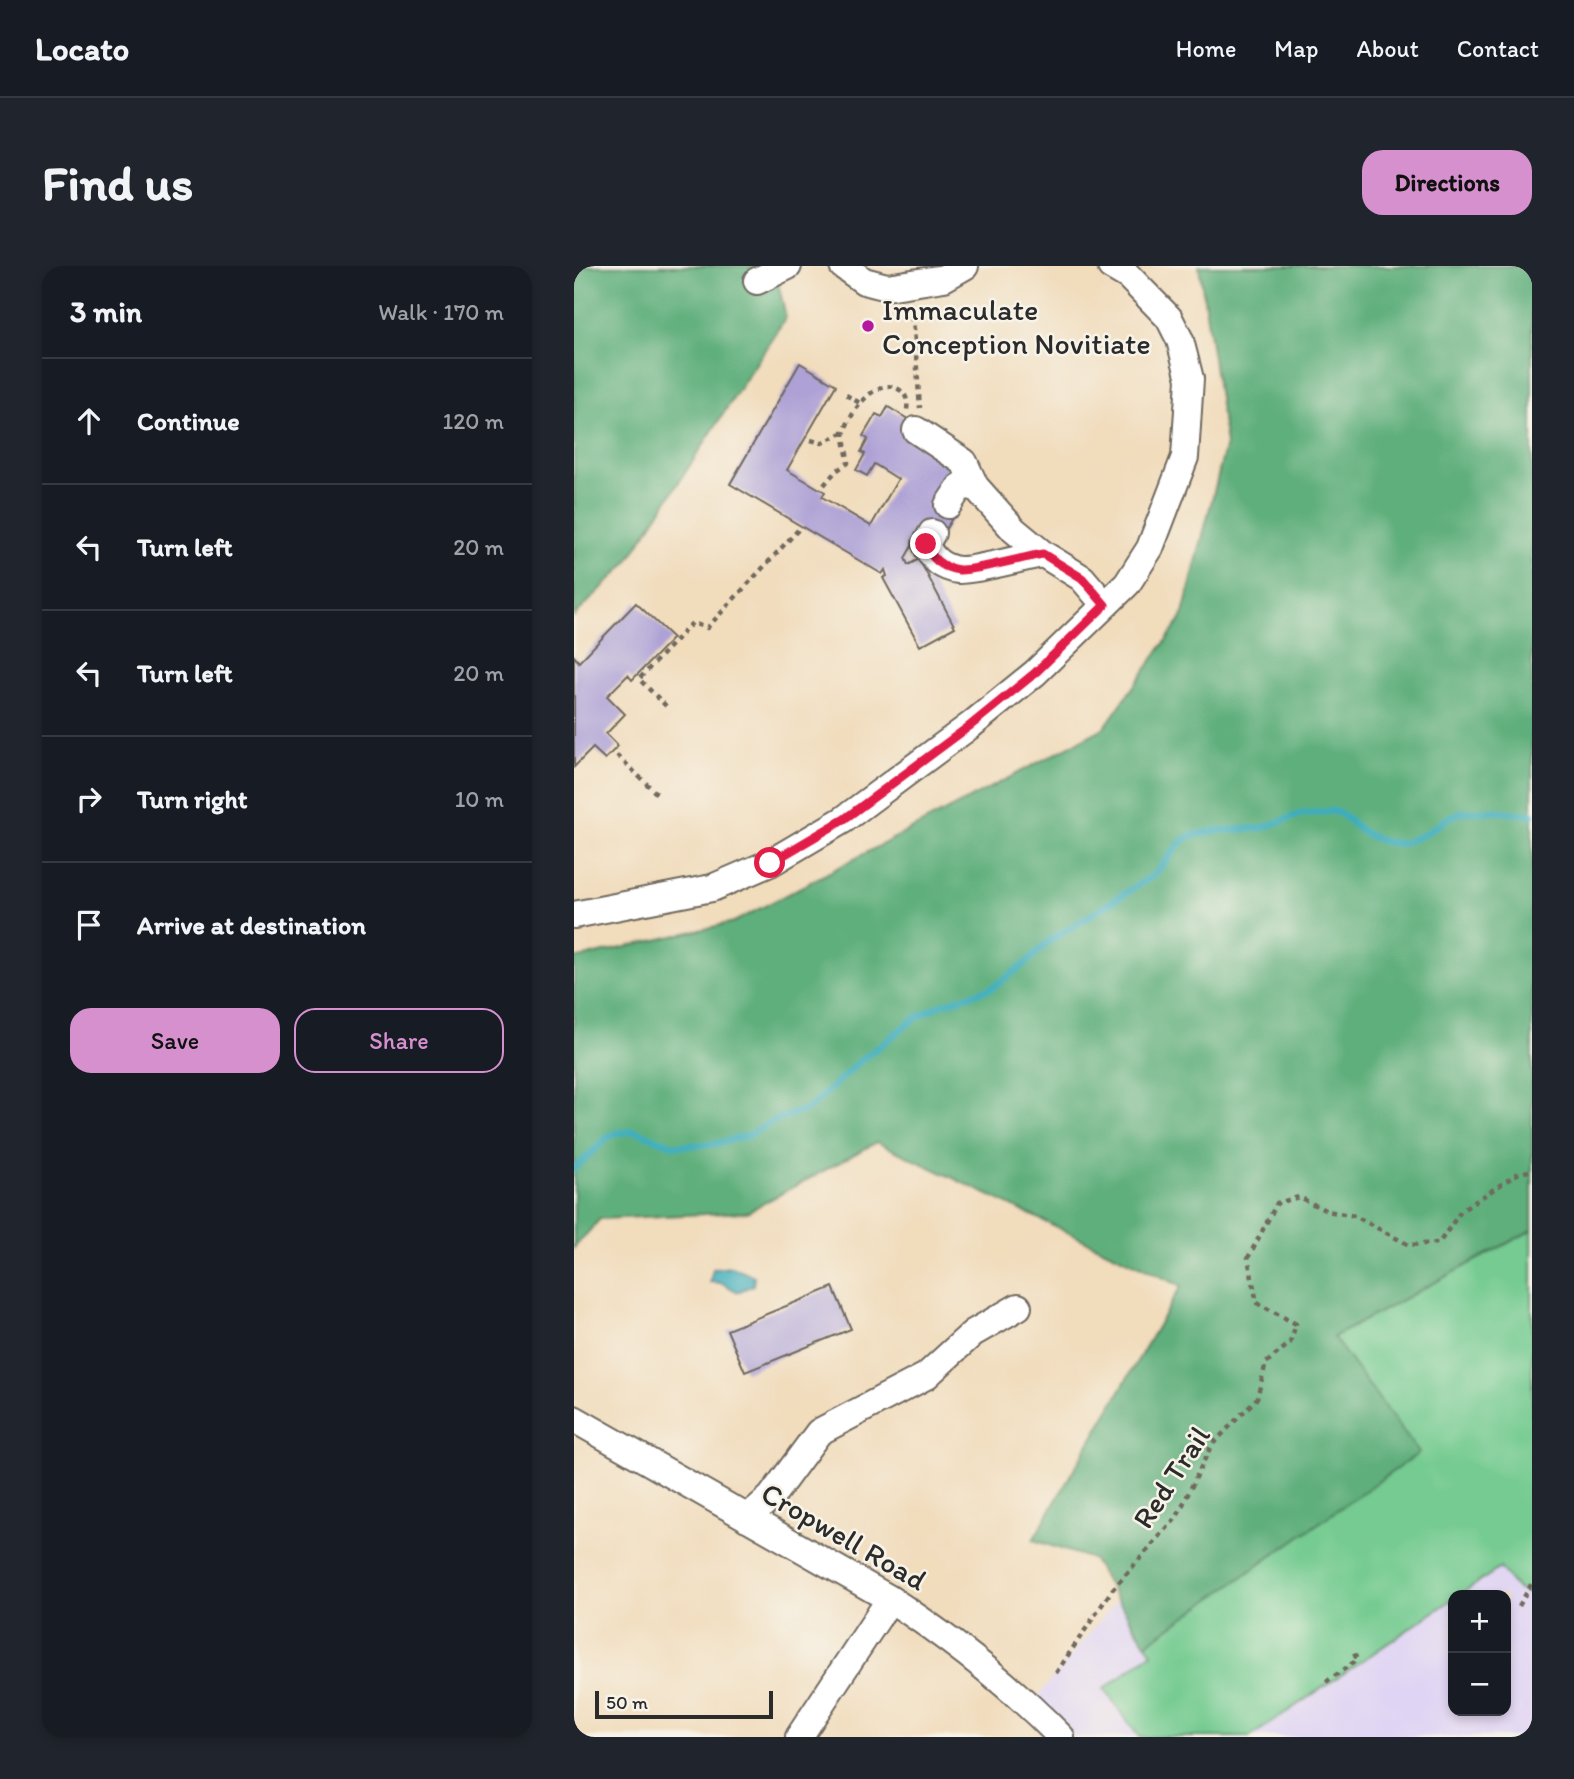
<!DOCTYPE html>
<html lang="en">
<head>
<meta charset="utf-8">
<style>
  body { margin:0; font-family:Itim,sans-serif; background:#20242c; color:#f1f3f6 }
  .controls { position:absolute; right:21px; bottom:21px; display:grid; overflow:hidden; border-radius:14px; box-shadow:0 4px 10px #0003 }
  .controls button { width:63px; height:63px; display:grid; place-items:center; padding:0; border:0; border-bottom:2px solid #363941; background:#171b24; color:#f1f3f6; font:35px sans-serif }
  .scale { position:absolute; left:21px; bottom:18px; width:178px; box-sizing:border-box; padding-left:7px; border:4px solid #2b2b2b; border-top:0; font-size:19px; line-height:24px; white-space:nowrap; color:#2b2b2b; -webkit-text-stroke:5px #f7f3e8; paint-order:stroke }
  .stop { position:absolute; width:21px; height:21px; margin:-16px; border:5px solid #e11d48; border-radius:50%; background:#fff }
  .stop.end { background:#e11d48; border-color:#fff; box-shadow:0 2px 7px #0008 }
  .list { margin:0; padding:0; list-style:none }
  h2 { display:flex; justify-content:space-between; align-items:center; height:91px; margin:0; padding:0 28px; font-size:30px }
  h2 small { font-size:23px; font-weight:400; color:#9ea1a6 }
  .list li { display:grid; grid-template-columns:46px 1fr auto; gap:21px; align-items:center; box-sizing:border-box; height:126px; padding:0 28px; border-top:2px solid #363941 }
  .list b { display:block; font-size:26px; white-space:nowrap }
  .list em { font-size:23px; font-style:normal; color:#9ea1a6 }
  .actions { display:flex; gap:14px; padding:21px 28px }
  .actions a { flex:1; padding:16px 0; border:2px solid #d690ce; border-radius:21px; text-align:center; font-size:24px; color:#d690ce }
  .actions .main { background:#d690ce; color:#111 }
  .icon { flex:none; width:38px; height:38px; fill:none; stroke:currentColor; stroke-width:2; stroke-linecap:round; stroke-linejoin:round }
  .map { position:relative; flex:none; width:958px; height:1471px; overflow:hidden; border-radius:21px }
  header { display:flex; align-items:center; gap:42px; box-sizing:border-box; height:98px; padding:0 35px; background:#171b24; border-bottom:2px solid #363941 }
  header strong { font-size:33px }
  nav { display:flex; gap:38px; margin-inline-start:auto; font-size:24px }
  .intro { display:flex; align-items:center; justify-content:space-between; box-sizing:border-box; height:168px; padding:0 42px }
  h1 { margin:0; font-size:49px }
  .button { padding:18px 32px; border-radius:21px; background:#d690ce; color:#111; font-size:24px; font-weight:700 }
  main { display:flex; gap:42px; padding:0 42px }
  aside { flex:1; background:#171b24; border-radius:21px; box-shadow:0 4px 10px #0003 }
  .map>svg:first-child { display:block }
</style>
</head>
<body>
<header>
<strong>Locato</strong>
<nav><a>Home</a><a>Map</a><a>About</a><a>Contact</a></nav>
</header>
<div class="intro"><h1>Find us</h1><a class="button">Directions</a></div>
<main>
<aside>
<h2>3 min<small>Walk · 170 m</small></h2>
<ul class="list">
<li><svg class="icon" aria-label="ahead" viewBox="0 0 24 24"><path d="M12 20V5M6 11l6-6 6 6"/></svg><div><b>Continue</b></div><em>120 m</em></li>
<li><svg class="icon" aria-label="left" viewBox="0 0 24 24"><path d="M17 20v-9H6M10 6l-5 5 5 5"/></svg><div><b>Turn left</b></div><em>20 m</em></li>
<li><svg class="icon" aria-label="left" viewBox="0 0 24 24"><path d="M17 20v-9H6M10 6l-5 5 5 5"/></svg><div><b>Turn left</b></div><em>20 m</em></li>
<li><svg class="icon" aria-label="right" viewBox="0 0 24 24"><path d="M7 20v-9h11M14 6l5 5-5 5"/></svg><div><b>Turn right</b></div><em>10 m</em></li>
<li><svg class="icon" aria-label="arrive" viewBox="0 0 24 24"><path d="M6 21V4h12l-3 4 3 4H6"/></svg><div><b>Arrive at destination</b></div></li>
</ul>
<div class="actions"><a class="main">Save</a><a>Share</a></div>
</aside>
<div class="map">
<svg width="958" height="1471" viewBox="0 0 958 1471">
  <rect width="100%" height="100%" fill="#f7f3e8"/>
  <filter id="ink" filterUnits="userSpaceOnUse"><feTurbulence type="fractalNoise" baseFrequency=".0143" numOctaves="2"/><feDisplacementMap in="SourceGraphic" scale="14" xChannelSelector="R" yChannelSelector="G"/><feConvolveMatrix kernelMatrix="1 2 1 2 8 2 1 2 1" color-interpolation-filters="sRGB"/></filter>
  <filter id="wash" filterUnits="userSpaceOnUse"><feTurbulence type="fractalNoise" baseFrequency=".00686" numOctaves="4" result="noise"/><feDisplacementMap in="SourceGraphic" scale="28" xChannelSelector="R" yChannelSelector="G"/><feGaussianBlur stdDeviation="1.57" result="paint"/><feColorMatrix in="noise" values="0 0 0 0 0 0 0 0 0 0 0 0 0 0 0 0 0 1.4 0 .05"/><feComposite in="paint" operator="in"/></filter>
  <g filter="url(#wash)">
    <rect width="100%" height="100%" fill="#f1dcbc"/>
    <path fill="#e0d4f4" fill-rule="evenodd" d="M958 964V1471H486L455 1441 759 1071ZM879 1329H932V1445H879Z"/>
    <path fill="#74cb91" stroke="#507b5e" stroke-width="2" d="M958 964V1329L943 1323 926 1302 885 1329H879V1333L676 1471H565L530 1423 578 1387 572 1378 666 1310 759 1071Z"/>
    <path fill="#5faf7b" stroke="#456d53" stroke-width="2" d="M0 0H200L212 51 52 298 0 350Z
      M625 0H958V964L759 1071 845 1187 572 1378 518 1293 459 1274 607 1020 303 876 173 946 26 953 0 982V693L160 656 530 462 608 352 652 178Z"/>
    <path fill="#3eadbb" stroke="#346c73" stroke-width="2" d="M158 1001 180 1010 179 1019 164 1026 148 1017 136 1016 139 1003Z"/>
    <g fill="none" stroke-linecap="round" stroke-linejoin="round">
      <path stroke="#3eadbb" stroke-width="7" d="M0 903 34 871 43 867 61 865 102 880 141 878 176 869 201 854 236 842 285 796 339 754 366 739 418 722 452 697 474 676 580 609 608 575 617 570 640 565 688 562 727 548 757 545 766 547 790 567 807 575 827 578 851 568 874 552 888 546 923 545 958 549"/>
    </g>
    <g id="blocks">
      <path fill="#ada1d5" d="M226 97 262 119 213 204 251 226 248 231 297 260 324 213 300 198 293 210 282 204 291 188 287 186 294 173 289 170 302 148 308 151 314 141 337 155 384 205 366 234 383 244 367 271 349 261 331 292 334 299 345 293 381 361 346 380 309 312 313 310 311 304 308 308 156 218Z
        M62 337 99 372 58 414 54 409 33 430 51 448 32 468 44 480 31 493 19 482 0 501V390L5 396Z
        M259 1021 277 1063 171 1106 153 1064Z"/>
    </g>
  </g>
  <g filter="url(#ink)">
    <use href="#blocks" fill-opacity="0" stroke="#70695e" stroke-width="2"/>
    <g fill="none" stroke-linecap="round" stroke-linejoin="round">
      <defs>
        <path id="minor" d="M269 0 290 15 313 21 370 12 391 0
          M183 15 214 0
          M342 164 390 196 401 220
          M374 239 386 221 401 220 440 264 469 288 508 312 531 339
          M358 267 352 278C357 293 369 302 385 304 401 305 450 291 469 288
          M0 649 138 622 196 597 269 554 397 459 461 407 553 318 576 282 611 191 616 113 606 74 595 52 554 10 537 0
          M0 1153 316 1333C377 1373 436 1419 487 1471
          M173 1252 197 1231 245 1166 352 1110 399 1067 444 1041
          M225 1471 316 1333"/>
      </defs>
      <use href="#minor" stroke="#70695e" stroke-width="30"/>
      <path stroke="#70695e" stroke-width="4.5" stroke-dasharray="5 5" stroke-linecap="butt" d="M335 40 340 63 346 142
        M272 129 286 137
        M237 174 248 177 270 166
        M250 219 262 205 274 197C274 187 268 173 271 164 278 144 303 109 326 124 333 129 334 136 333 144
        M92 440 65 413 118 357 133 362 224 264
        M43 489 84 529
        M945 1340 958 1317
        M482 1407 538 1324 603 1251 637 1180 683 1132 692 1097 716 1077 722 1058 683 1037 674 992 703 937 725 931 753 945 781 950 835 979 865 977 887 945 943 908 958 904
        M752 1416 783 1394 780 1387"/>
      <use href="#minor" stroke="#fff" stroke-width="26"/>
    </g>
  </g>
  <g fill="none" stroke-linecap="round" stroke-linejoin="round" filter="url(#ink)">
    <path stroke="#e11d48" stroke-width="9" d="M196 597 269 554 397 459 461 407 531 339 508 312 469 288C450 291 401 305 385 304 369 302 357 293 352 278"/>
  </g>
  <circle fill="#b5179e" stroke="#f7f3e8" stroke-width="2.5" cx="294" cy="60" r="7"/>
  <g text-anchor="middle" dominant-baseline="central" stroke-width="5" stroke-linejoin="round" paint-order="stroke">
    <g font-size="30" fill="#2b2b2b" stroke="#f7f3e8" text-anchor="start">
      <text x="308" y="43">Immaculate<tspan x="308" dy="34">Conception Novitiate</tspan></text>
    </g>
    <g font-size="30" fill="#2b2b2b" stroke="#f7f3e8">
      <text transform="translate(597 1211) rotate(-57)">Red Trail</text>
      <text transform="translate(270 1270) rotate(30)">Cropwell Road</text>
    </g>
  </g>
</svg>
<div class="controls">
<button>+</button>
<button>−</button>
</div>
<div class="scale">50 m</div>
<div class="stop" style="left:196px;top:597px"></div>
<div class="stop end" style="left:352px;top:278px"></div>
</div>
</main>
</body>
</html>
